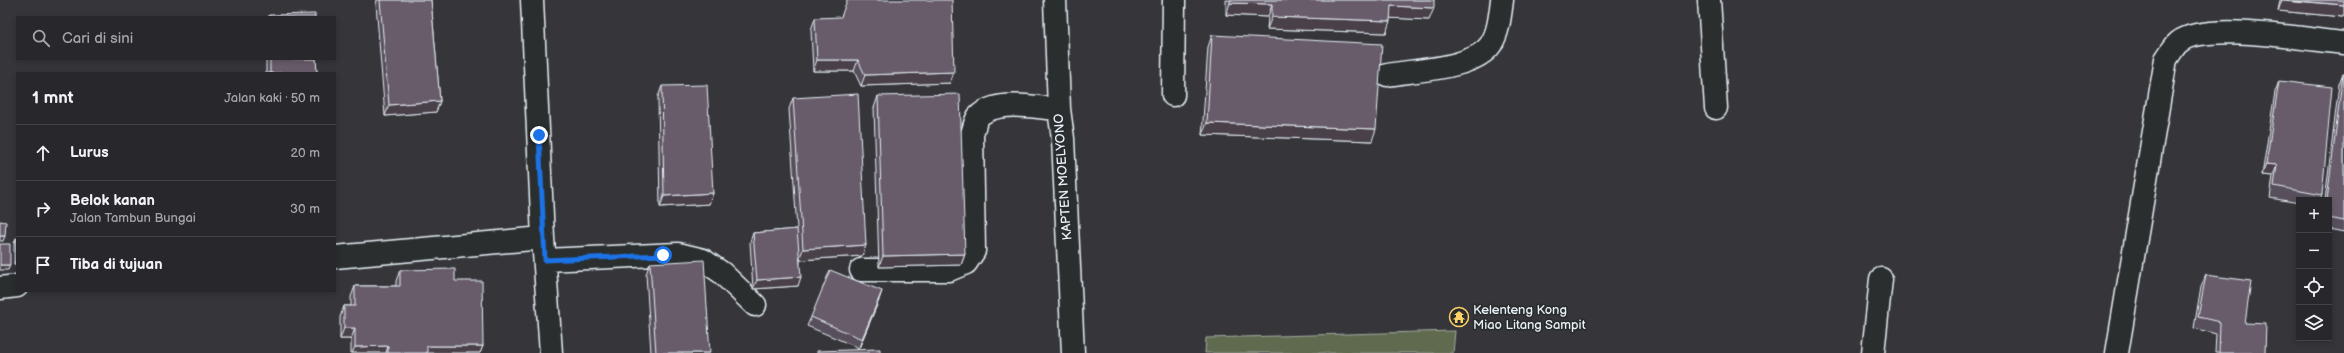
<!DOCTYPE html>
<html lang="id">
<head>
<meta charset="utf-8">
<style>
  body { margin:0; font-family:"Balsamiq Sans",sans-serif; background:#343438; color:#f1f3f6 }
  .controls { position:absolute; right:12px; bottom:12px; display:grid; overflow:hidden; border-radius:0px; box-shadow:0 2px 6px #0003 }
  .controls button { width:36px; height:36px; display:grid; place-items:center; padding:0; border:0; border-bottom:1px solid #444448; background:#28282c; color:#f1f3f6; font:20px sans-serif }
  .stop { position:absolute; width:12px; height:12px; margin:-9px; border:3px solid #1a73e8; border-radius:50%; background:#fff }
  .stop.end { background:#1a73e8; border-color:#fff; box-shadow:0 1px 4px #0008 }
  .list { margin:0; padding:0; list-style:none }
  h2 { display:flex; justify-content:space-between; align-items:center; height:52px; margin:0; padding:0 16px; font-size:17px }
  h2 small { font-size:13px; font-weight:400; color:#a5a6a9 }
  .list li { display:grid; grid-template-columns:26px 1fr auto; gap:12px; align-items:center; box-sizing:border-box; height:56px; padding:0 16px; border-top:1px solid #444448 }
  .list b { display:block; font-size:15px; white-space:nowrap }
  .list p { margin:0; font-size:13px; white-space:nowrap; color:#a5a6a9 }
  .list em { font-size:13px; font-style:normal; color:#a5a6a9 }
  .icon { flex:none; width:22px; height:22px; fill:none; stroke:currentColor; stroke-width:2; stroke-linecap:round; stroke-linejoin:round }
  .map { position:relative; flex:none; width:2344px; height:353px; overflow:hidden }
  .search { position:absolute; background:#28282c; box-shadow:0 2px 6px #0003; left:16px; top:16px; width:320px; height:44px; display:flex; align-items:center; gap:10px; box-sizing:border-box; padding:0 14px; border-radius:0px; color:#a5a6a9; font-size:15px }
  .panel { position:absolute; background:#28282c; box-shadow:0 2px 6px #0003; left:16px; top:72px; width:320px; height:220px; border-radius:0px }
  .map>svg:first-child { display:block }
</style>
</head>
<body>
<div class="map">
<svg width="2344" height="353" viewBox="0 0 2344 353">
  <rect width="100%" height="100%" fill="#36363a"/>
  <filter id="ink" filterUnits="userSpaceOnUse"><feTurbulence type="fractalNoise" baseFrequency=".025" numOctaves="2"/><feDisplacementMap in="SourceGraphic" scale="8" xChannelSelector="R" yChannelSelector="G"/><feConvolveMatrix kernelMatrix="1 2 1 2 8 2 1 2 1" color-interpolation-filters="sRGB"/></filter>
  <g filter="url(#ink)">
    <path fill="#616a50" stroke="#a4aea4" d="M1455 331 1453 353H1205L1206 338Z"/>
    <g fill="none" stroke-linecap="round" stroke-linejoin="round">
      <defs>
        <path id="minor" d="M532 0 543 238 551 353
          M1055 0 1059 109 1063 139 1073 353
          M1709 0 1716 108
          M1387 75C1414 70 1475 69 1491 44 1499 31 1500 15 1502 0
          M1173 95 1174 0
          M335 257 543 238
          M545 260 678 254 703 260 722 273 755 305
          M861 270H949L966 263 974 251 972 134C974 129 975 121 978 117 996 98 1036 108 1059 109
          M0 288 17 286
          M1873 353 1881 279
          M2117 353 2166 59C2170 54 2174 46 2179 42 2206 21 2309 40 2344 43"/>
      </defs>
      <use href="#minor" stroke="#e8f1f8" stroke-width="25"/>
      <use href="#minor" stroke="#2a2d2e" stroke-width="22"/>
    </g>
    <path fill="#594f5b" stroke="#e8f1f8" d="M377 0H431L440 101 436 112 385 116 376 4Z
      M1226 0H1434L1429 20 1390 18 1386 33 1267 29 1268 17 1226 15Z
      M2280 0H2344V14L2343 17 2278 11Z
      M815 18 950 83 861 86 854 71H813L811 30Z
      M1212 35 1372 141 1202 135 1208 47Z
      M266 59H316L317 73H266Z
      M2343 73H2344V232L2329 229V200H2325L2339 84Z
      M2279 81 2322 195 2320 200H2299V203L2270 198 2273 176 2262 175 2275 92Z
      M662 86 713 193 709 204 660 207 658 97Z
      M878 96 965 254 961 265 879 267 874 108Z
      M793 98 866 245 862 256 800 260 798 286 753 289 750 242 753 233 797 229 789 109Z
      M16 238 17 264H14V243Z
      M650 263 710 353H651L646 274Z
      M400 270 455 281 483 346 480 353H351V339H340V317L344 306H351V297L355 286H396V281Z
      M2206 275 2245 323 2265 353H2215L2216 334 2194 328 2201 286Z
      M879 300 859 348 807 326 811 317Z"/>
    <path fill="#49404a" stroke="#e8f1f8" d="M2282 0 2344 5V14L2343 17 2278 11Z
      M1230 3 1272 4 1268 17 1226 15Z
      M1391 6 1434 8 1429 20 1387 18Z
      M1272 17 1390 21 1386 33 1267 29Z
      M817 60H858L854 71H813Z
      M954 72 950 83 861 86 865 75Z
      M440 101 436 112 385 116 389 105Z
      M1207 123 1376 129 1372 141 1202 135Z
      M2266 164 2277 165 2273 176 2262 175Z
      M713 193 709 204 660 207 664 196Z
      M0 236H5L3 241H0Z
      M866 245 862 256 799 260 803 249Z
      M965 254 961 265 879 267 883 256Z
      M16 259H17V264H14Z
      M0 265H10L8 270H0Z
      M801 277 798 286 753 289 757 280Z
      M882 291 879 300 859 348 862 339Z
      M344 328H355L351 339H340Z
      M388 346 386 353H352L355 347Z
      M427 346H483L480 353H424Z"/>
    <path fill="#685c6a" stroke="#e8f1f8" d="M380 0H431L440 101 389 105Z
      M847 0H952L954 72 865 75 858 60H817L815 18 841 17Z
      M1230 0H1434V8L1391 6 1390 21 1272 17V4L1230 3Z
      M2288 0H2344V5Z
      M315 14V17H269V15Z
      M1212 35 1382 44 1376 129 1207 123Z
      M270 59H316L317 73H270Z
      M2343 73H2344V221L2329 218V200H2327Z
      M2279 81 2332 87 2322 195 2274 186 2277 165 2266 164Z
      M707 85 713 193 664 196 662 86Z
      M858 94 866 245 803 249 793 98Z
      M960 94 965 254 883 256 878 96Z
      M0 221 6 222 5 236H0Z
      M797 229 801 277 757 280 753 233Z
      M16 238H17V259H16Z
      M0 244H10V265H0Z
      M704 260 710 353H656L650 263Z
      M455 269V281H482L483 346H427V353H388V346L355 347V328H344V306H355V286H400V270Z
      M830 270 882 291 862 339 811 317Z
      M2206 275 2251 281 2245 323 2266 324 2265 353H2219L2220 322 2198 317Z
      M880 349V353H817V351Z"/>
  </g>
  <g fill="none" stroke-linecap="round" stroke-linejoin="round" filter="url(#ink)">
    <path stroke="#1a73e8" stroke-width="5" d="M539 135 545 260 663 255"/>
  </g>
  <defs>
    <symbol id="temple-ring" viewBox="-11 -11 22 22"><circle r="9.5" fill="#2a2d2e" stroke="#ffd166" stroke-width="1.5"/><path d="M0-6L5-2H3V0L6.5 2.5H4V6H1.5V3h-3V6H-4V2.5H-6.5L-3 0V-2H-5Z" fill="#ffd166"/></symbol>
  </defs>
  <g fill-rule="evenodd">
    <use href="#temple-ring" x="1448" y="306" width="22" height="22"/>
  </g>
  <g text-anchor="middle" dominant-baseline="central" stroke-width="3.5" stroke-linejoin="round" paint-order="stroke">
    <g font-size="13" fill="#e8f1f8" stroke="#2a2d2e">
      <text transform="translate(1063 177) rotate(-94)">KAPTEN MOELYONO</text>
    </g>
    <g font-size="13" fill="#e8f1f8" stroke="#2a2d2e" text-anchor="start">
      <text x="1473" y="310">Kelenteng Kong<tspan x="1473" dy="15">Miao Litang Sampit</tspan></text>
    </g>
  </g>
</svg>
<div class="controls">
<button>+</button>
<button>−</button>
<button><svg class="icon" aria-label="locate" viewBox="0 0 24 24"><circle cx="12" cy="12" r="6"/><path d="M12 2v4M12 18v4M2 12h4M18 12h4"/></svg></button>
<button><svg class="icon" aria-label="layers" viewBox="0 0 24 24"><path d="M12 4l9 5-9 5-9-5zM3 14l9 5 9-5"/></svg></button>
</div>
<div class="stop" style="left:663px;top:255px"></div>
<div class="stop end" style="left:539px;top:135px"></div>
<div class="search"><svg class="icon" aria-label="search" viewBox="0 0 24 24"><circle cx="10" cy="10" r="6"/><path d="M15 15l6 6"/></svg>Cari di sini</div>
<section class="panel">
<h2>1 mnt<small>Jalan kaki · 50 m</small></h2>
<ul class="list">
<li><svg class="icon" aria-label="ahead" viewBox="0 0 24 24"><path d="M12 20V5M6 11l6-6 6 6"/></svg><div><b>Lurus</b></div><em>20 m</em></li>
<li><svg class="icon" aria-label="right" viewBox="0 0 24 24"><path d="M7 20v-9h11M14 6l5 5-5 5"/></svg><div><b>Belok kanan</b><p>Jalan Tambun Bungai</p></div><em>30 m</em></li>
<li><svg class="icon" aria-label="arrive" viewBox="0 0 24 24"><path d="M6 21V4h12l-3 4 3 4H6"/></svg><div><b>Tiba di tujuan</b></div></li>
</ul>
</section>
</div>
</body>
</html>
